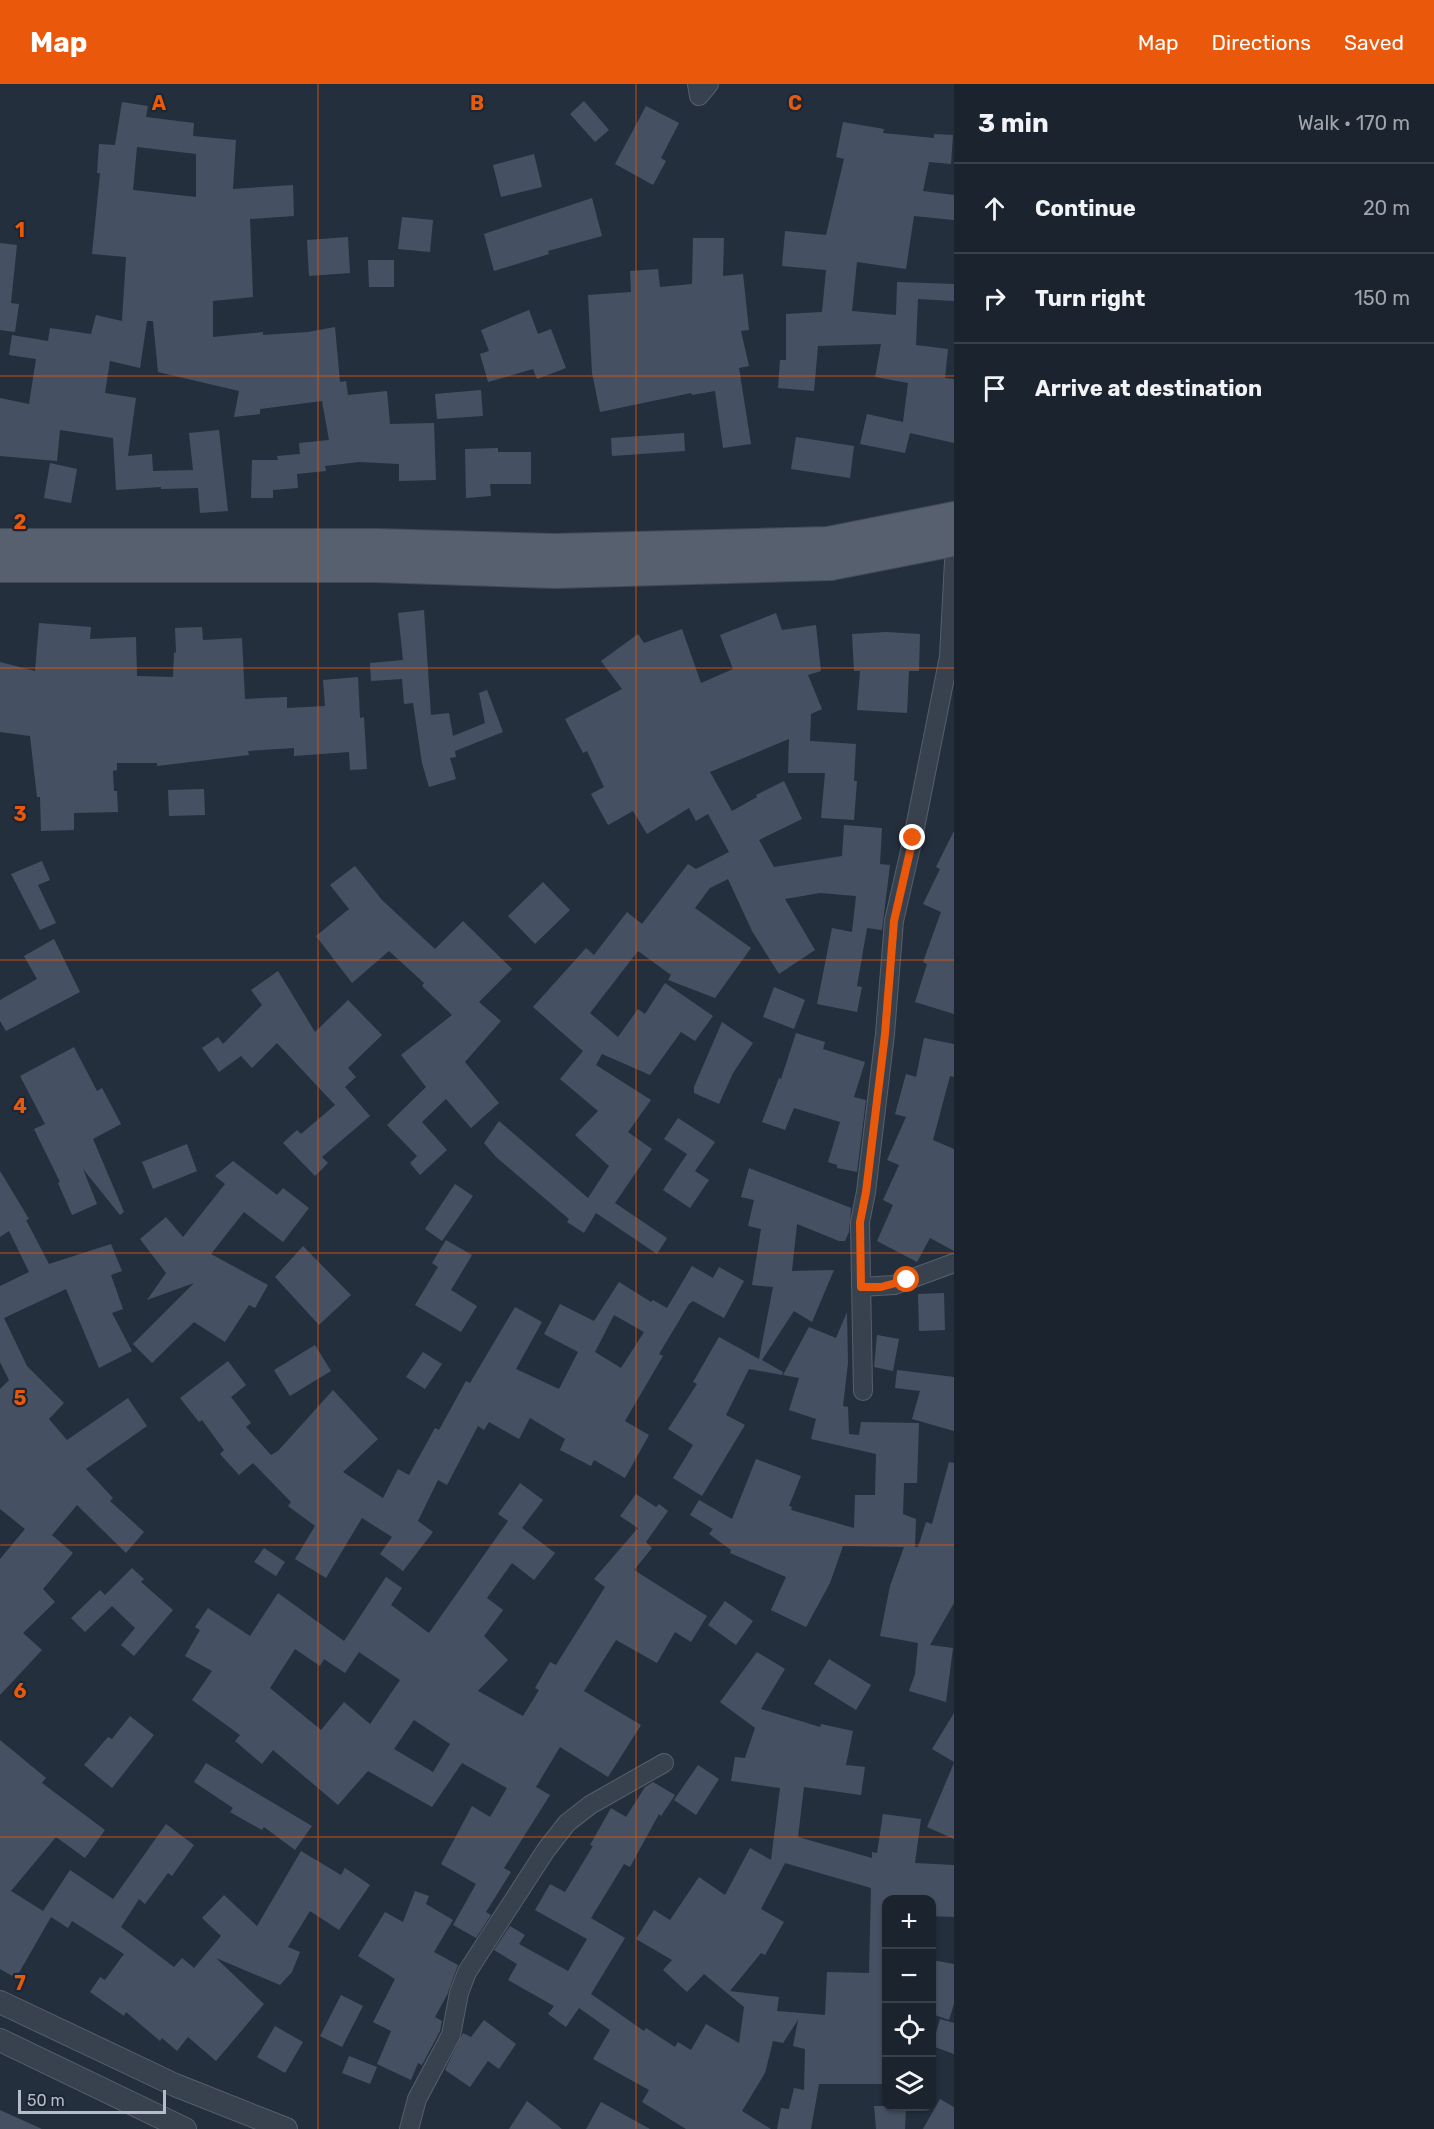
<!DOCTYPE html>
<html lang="en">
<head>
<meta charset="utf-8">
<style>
  body { margin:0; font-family:Rubik,sans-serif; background:#282f3a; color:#f1f3f6 }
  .controls { position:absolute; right:18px; bottom:18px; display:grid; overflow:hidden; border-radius:12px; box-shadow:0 2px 4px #0004 }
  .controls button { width:54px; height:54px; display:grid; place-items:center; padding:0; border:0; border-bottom:2px solid #39404a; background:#1b232e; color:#f1f3f6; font:30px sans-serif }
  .scale { position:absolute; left:18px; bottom:15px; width:148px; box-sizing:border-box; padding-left:6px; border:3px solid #b4bcc9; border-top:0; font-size:16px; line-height:21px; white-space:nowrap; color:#b4bcc9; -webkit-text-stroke:4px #1d2633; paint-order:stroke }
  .stop { position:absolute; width:18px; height:18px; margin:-14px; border:4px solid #ea580c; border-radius:50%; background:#fff }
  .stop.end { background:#ea580c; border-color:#fff; box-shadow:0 2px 6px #0008 }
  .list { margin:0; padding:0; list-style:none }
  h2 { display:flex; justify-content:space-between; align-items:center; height:78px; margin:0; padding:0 24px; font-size:26px }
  h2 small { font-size:20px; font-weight:400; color:#a0a4aa }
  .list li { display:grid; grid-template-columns:39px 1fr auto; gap:18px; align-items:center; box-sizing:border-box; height:90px; padding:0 24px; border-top:2px solid #39404a }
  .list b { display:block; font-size:22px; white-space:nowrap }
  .list em { font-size:20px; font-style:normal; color:#a0a4aa }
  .icon { flex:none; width:33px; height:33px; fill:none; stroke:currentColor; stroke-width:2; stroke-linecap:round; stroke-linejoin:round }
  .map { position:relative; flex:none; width:954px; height:2045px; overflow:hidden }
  header { display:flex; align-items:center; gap:36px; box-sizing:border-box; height:84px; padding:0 30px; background:#ea580c; color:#fff }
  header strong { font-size:28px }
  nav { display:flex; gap:33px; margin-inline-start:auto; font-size:21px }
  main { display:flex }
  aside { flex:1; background:#1b232e }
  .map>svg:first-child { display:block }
</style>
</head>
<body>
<header>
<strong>Map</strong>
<nav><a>Map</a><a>Directions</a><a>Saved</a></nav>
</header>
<main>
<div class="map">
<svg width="954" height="2045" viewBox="0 0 954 2045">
  <rect width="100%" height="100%" fill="#242f3e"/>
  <path fill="#455162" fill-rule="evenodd" d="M584 17 609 46 595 58 570 30Z
    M122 18 148 22 146 33 194 39 193 52 236 56 233 105 293 101 294 132 250 135 253 213 213 217V253L263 248V251L308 248 335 243 340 298 346 297 348 311 387 307 390 340 434 339 436 396 399 397V380L359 378 325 382 326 387 297 390 298 404 273 406V414H251L252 376H278L277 372 300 370 299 359 329 356 322 317 260 325V330L234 333 239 307 158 288 153 237H147L140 284 110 277 105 309 136 314 128 372 152 370 153 387 193 386 189 349 219 346 228 427 200 429 198 404 161 405V403L116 406 113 354 60 346 57 377 0 372V314L29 320 36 275 9 271 12 251 48 257 50 244 91 250 96 231 122 237 126 173 92 170 100 89H97L99 60 115 61ZM137 63 196 70V113L133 106Z
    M646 22 679 39 661 74 666 77 653 101 615 80Z
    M843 38 884 45 883 49 934 54V50L953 51 951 80 929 78 923 107 954 111V136L914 132 906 185 857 178 852 227 896 231 897 198 954 200V217L918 215 916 261 948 265 945 294 954 295V359L910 349 905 369 860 360 867 330 903 338 908 299 875 293 881 260 818 262 814 307 778 304 780 276H786V230L822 228 826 186 782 182 785 147 826 151 844 75 836 73Z
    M534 70 542 103 501 113 493 81Z
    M592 114 602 152 548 167 549 170 494 187 484 150Z
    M402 133 433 136 430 168 398 165Z
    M348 153 350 189 309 192 307 156Z
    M693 154H724L723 192 743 190 749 246 741 247 749 282 739 284 751 360 723 364 715 307 692 311 691 309 600 328 592 289 588 211 631 208 630 187 658 185 660 203 692 200Z
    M0 159 17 161 11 219 19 220 15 248 0 246Z
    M368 176H394V203H369Z
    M529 226 538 250 551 245 566 284 537 295 533 285 488 298 480 270 489 267 481 246Z
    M481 306 483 332 437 335 435 310Z
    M684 349 685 367 612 372 611 354Z
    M796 353 854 362 850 394 791 385Z
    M498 364V368H531V400H490L491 412 466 414 465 365Z
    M50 379 77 385 71 419 44 414Z
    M424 526 431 631 449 629 453 652 485 639 479 609 487 606 503 648 455 667 456 673 450 674 456 695 429 703 422 679 413 619 404 620 402 595 371 597 370 579 403 576 398 529Z
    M776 529 782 546 816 541 821 587 808 591 822 625 811 630 810 657 856 660 854 697H857L854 736 821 734 825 689H788L789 655 710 688 732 727 757 713 756 711 784 697 802 735 759 756 774 783 842 772 844 741 882 744 880 780 890 781 882 846 867 844 857 902 862 903 857 928 817 920 832 844 852 848 856 812 820 809 785 815 815 866 779 890 752 847 728 795 710 804 695 824 751 864 715 914 668 896 671 891 638 867 590 929 618 953 638 925 645 930 665 899 713 932 695 957 681 948 650 991 602 970 596 981 651 1016 628 1048 652 1065 615 1119 667 1154 657 1170 596 1129 584 1149 567 1138 569 1135 496 1073 484 1059 499 1037 588 1114 609 1082 575 1051 598 1027 560 995 583 967 533 923 586 864 594 871 627 828 642 840 688 780 696 785 729 768 708 730 696 737 689 724 647 750 633 727 608 741 591 710 604 703 587 667 583 669 565 635 622 605 601 577 638 550 644 559 682 545 701 599 733 585 720 551Z
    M39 539 91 543 90 555 136 553 137 592 173 593 174 568 176 569 175 544 202 543 203 556 242 554 245 615 287 613V624L325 622 323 596 358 593 360 634 364 633 367 685 350 686 349 668 294 672V664L248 667 249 671 157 682V679H117V686L113 687 114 707H117L118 728 74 729V746L41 747 40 713H37L30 652 0 648V578L35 587Z
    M886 548 920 550 919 587H909L907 629 857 626 860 587H854L852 550Z
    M204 705 205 731 169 732 168 706Z
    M954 747V930L915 918 927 880 923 878 941 828 923 820 940 785 936 783Z
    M42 777 50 796 38 801 56 839 40 846 11 790Z
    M355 782 382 816 435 865 463 837 512 885 479 918 501 937 465 978 499 1019 471 1044 446 1015 422 1038 447 1066 420 1091 410 1079 417 1072 387 1041 426 1003 401 971 452 931 422 902 424 899 389 867 352 899 316 852 349 825 330 801Z
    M543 798 570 826 535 860 508 832Z
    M54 855 80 908 6 947 0 937V916L37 895 24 872Z
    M278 887 315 948 348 916 382 951 348 984 356 993 345 1003 370 1032 322 1073 328 1079 315 1092 283 1059 297 1046 301 1050 335 1021 277 959 252 984 241 972 219 988 202 964 218 953 223 960 262 921 251 906Z
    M774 903 805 916 794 945 763 933Z
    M722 938 753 959 733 989 719 1020 694 1009V1003Z
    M796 949 825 958 823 965 865 978 854 1013 866 1016 857 1088 837 1084V1081L828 1078 840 1038 794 1024 785 1046 762 1038 779 994 781 995Z
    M924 954 954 960V993L950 992 933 1056 954 1065V1167L930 1154 917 1178 877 1157 893 1121 883 1116 899 1081 887 1076 906 1033 895 1030 906 990 916 993Z
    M74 963 97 1007 102 1004 121 1040 93 1055 124 1128 120 1131 83 1085 97 1120 72 1131 58 1099 60 1098 34 1045 45 1040 20 992Z
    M678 1034 715 1058 695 1087 709 1096 690 1124 663 1106 687 1070 664 1055Z
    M187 1060 197 1087 153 1105 142 1078Z
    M233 1077 277 1111 283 1104 309 1124 283 1158 244 1128 211 1170 268 1201 255 1224 249 1221 225 1258 194 1238 152 1279 133 1260 194 1199 147 1216 166 1189 140 1155 166 1133 183 1153 225 1100 215 1092Z
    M749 1084 851 1124 849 1148 845 1157H839L797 1140 792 1187 834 1186 812 1238 794 1227 762 1276 783 1288 782 1291 749 1285 726 1331 745 1341 702 1412 673 1394 693 1361 668 1345 697 1300 693 1298 719 1253 759 1275 773 1203 752 1201 761 1145 748 1142 754 1116 741 1113Z
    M0 1087 29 1135 26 1136 49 1180 111 1160 122 1187 111 1191 123 1225 112 1229 132 1267 99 1284 66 1205 4 1234 27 1282 64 1319 49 1335 67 1356 128 1314 147 1342 86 1385 113 1414 110 1417 144 1448 126 1469 77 1421 52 1451 73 1469 43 1505 55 1518 23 1549 42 1566 0 1611V1475L25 1445 0 1425V1305L9 1296 0 1278V1202L29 1188 9 1147 0 1153Z
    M455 1100 473 1112 442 1157 425 1145Z
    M446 1156 472 1171 451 1206 477 1222 461 1248 415 1221 438 1183 432 1179Z
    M303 1162 351 1211 319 1241 275 1193Z
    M692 1182 713 1194 719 1183 744 1197 724 1234 693 1217 689 1220 659 1270 663 1272 625 1337 649 1351 625 1394 594 1376 591 1382 560 1366 565 1355 530 1334 519 1355 489 1338 484 1346 478 1342 447 1401 438 1396 418 1437 433 1448 403 1487 380 1470 392 1453 362 1434 326 1494 295 1475 315 1442 288 1422 291 1418 253 1379 239 1391 220 1370 224 1366 202 1336 199 1338 180 1314 228 1277 246 1301 231 1313 251 1339 246 1343 271 1371 278 1367 333 1306 378 1355 343 1388 383 1414 398 1385 409 1391 435 1344 439 1346 466 1297 470 1299 515 1223 542 1238 516 1285 559 1305 578 1268 544 1250 560 1220 594 1237 619 1198 651 1218 653 1216 667 1224ZM614 1231 644 1248 621 1284 595 1268Z
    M944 1209 945 1246 919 1247 918 1210Z
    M847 1228 848 1279 843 1322 848 1323 849 1350 859 1351 861 1338 919 1339 917 1399H904L903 1430 916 1435 915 1463H918L926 1438 932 1440 949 1378 954 1379V1519L930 1561 953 1564 946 1618 909 1607 915 1590 918 1559 880 1552 890 1502 904 1463 843 1462 830 1499 806 1543 771 1526 786 1493 730 1469 731 1466 709 1450 713 1445 690 1431 699 1416 732 1435 756 1375 801 1392 789 1422 792 1423 791 1426 854 1444 855 1411H875L876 1370 811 1355 816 1335 789 1326 799 1294 783 1291 809 1243 836 1254Z
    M877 1251 899 1255 893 1287 874 1283Z
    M315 1261 331 1287 290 1312 274 1286Z
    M423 1268 442 1280 425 1305 406 1293Z
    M897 1286 954 1293V1347L912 1335 920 1307 895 1304Z
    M520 1399 543 1416 522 1444 555 1469 534 1496 512 1479 487 1514 503 1526 484 1552 508 1576 478 1607 523 1632 539 1606 535 1604 550 1578 556 1581 605 1503 594 1495 638 1444 620 1432 636 1410 656 1423 659 1420 668 1427 646 1458 652 1464 634 1486 707 1532 691 1558 675 1548 657 1579 616 1556 584 1607 641 1641 608 1693 560 1663 536 1703 550 1711 504 1784 511 1788 486 1828 491 1831 476 1854 453 1841 476 1800 441 1780 472 1722 490 1733 507 1704 462 1679 432 1723 368 1687 338 1721 273 1666 262 1680 235 1657 240 1651 192 1616 212 1587 185 1572 200 1546 195 1543 208 1524 250 1552 278 1509 344 1557 386 1493 402 1504 391 1521 429 1549 508 1437 498 1430ZM295 1565 320 1582 324 1575 345 1589 359 1568 400 1596 370 1640 344 1618 321 1646 270 1604ZM414 1636 450 1660 433 1688 394 1665Z
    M264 1464 285 1478 276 1492 254 1478Z
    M132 1484 144 1495 141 1498 173 1526 134 1572 121 1561 135 1544 112 1522 85 1548 71 1534 100 1506 105 1511Z
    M725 1517 753 1537 736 1561 708 1541Z
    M757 1568 785 1585 761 1625 820 1643 821 1640 853 1647 846 1681 865 1683 861 1711 804 1703 798 1753 872 1774V1768L877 1769 883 1730 921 1735 915 1779 954 1781V1833L932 1832V1815H886V2000H819L811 2045H777L781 2024 789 2025 794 2004 804 2006 805 1965 793 1962 798 1936 783 1959 773 1957 765 1989 742 2027 771 2045H686L642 2018 649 2006 593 1975 610 1946 579 1924 566 1943 548 1930 554 1922 508 1896 517 1880 494 1866 510 1842 525 1851 519 1860 568 1887 587 1855 535 1826 550 1800 565 1808 593 1762 590 1761 611 1724 626 1733 645 1703 653 1698 675 1711 661 1732 659 1730 630 1783 624 1780 591 1834 625 1854 591 1910 644 1947 646 1944 675 1963 678 1958 691 1966 706 1940 739 1959 744 1923 704 1890 687 1908 663 1886 672 1876 636 1855 654 1826 670 1836 699 1793 725 1811 750 1764 771 1776 780 1704 731 1697 735 1673 745 1674 755 1644 720 1618ZM785 1779 871 1804 869 1889 827 1888 825 1931 777 1927 779 1913 730 1907 761 1869 765 1871 784 1838 761 1825Z
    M829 1575 871 1601 856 1626 814 1600Z
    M954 1629V1678L932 1665Z
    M130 1632 154 1651 112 1704 84 1681 108 1653 112 1655Z
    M0 1656 46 1694 42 1699 105 1746 85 1774 56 1753 11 1807 43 1827 70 1786 113 1815 166 1740 194 1761 172 1792 168 1789 145 1820 139 1815 121 1843 174 1883 182 1874 194 1884 221 1852 202 1834 224 1811 257 1842 301 1767 341 1791 345 1784 370 1801 339 1846 310 1827 288 1863 300 1868 292 1888 280 1901 216 1874 264 1920 216 1977 188 1953 177 1967 162 1954 160 1957 126 1928 124 1932 90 1908 100 1893 105 1896 124 1870 72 1837 68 1844 51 1833 16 1894 0 1885Z
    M206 1679 312 1742 295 1766 264 1743 262 1746 230 1728 233 1724 194 1698Z
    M954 1679V1755L927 1743Z
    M698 1681 719 1695 696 1731 674 1716Z
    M415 1807 429 1812 426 1820 453 1836 434 1868 458 1881 447 1911 435 1933 442 1937 440 1947 422 1981 418 1979 411 1996 377 1980 391 1947 373 1938 395 1895 358 1872 385 1828 403 1838Z
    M932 1876 954 1880V1920L949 1936 932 1930Z
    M341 1911 363 1922 342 1963 320 1952Z
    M940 1935 954 1939V1970L932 1962Z
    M484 1936 516 1960 499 1985 488 1977 470 2003 445 1986 463 1949 471 1953Z
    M275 1942 303 1958 285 1989 257 1973Z
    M349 1972 377 1983 370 2000 342 1989Z
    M940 2015 954 2023V2045H923Z
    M527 2017 562 2045H509Z
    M601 2018 650 2045H586Z
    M874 2022H906L905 2045H876Z
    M0 2026 42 2045H0Z"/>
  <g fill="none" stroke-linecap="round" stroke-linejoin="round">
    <defs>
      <path id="minor" d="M697 0 699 12 709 0
        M861 1203 894 1201 954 1179
        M863 1307 860 1138 866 1108 885 950 894 837 913 754 949 573 954 477
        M409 2045 417 2015 451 1951 459 1909 467 1888 546 1766 567 1739 590 1721 664 1679"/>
      <path id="tertiary" d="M0 1918 175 2001 286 2045
        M0 1956 185 2045"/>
      <path id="primary" d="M0 459H377L555 464 828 457 954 432
        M0 484H376L555 490 831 482 954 458"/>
    </defs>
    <use href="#minor" stroke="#565f6c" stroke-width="20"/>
    <use href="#tertiary" stroke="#565f6c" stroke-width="24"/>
    <use href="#primary" stroke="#414a57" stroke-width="30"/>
    <use href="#minor" stroke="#38414e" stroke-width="18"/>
    <use href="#tertiary" stroke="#38414e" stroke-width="22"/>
    <use href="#primary" stroke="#56606e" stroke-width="28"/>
  </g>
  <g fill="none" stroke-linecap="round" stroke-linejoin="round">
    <path stroke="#ea580c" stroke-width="8" d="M907 1196 881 1203H861L860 1138 866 1108 885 950 894 837 913 754"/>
  </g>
  <path fill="none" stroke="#e8590c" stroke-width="1.5" stroke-opacity="0.55" d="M318 0V2045M636 0V2045M0 292H954M0 584H954M0 876H954M0 1169H954M0 1461H954M0 1753H954"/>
  <g font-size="20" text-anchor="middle" font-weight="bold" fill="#e8590c" stroke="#1d2633" stroke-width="4.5" stroke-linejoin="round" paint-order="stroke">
    <text x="159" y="26">A</text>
    <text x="477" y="26">B</text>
    <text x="795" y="26">C</text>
    <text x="20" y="153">1</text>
    <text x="20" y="445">2</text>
    <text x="20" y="737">3</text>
    <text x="20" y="1029">4</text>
    <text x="20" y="1321">5</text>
    <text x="20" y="1614">6</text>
    <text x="20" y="1906">7</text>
  </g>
</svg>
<div class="controls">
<button>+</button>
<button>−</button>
<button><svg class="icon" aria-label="locate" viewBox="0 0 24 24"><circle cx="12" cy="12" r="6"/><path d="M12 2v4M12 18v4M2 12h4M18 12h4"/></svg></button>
<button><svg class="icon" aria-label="layers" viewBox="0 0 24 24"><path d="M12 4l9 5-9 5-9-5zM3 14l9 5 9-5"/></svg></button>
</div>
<div class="scale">50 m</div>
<div class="stop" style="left:907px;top:1196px"></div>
<div class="stop end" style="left:913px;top:754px"></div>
</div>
<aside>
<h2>3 min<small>Walk · 170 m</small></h2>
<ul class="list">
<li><svg class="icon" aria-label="ahead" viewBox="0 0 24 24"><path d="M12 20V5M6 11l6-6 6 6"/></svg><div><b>Continue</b></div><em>20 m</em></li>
<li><svg class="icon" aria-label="right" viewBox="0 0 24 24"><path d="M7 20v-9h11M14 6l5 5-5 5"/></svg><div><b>Turn right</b></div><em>150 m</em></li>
<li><svg class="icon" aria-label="arrive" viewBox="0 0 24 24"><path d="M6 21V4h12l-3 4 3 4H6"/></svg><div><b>Arrive at destination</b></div></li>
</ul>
</aside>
</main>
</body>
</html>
